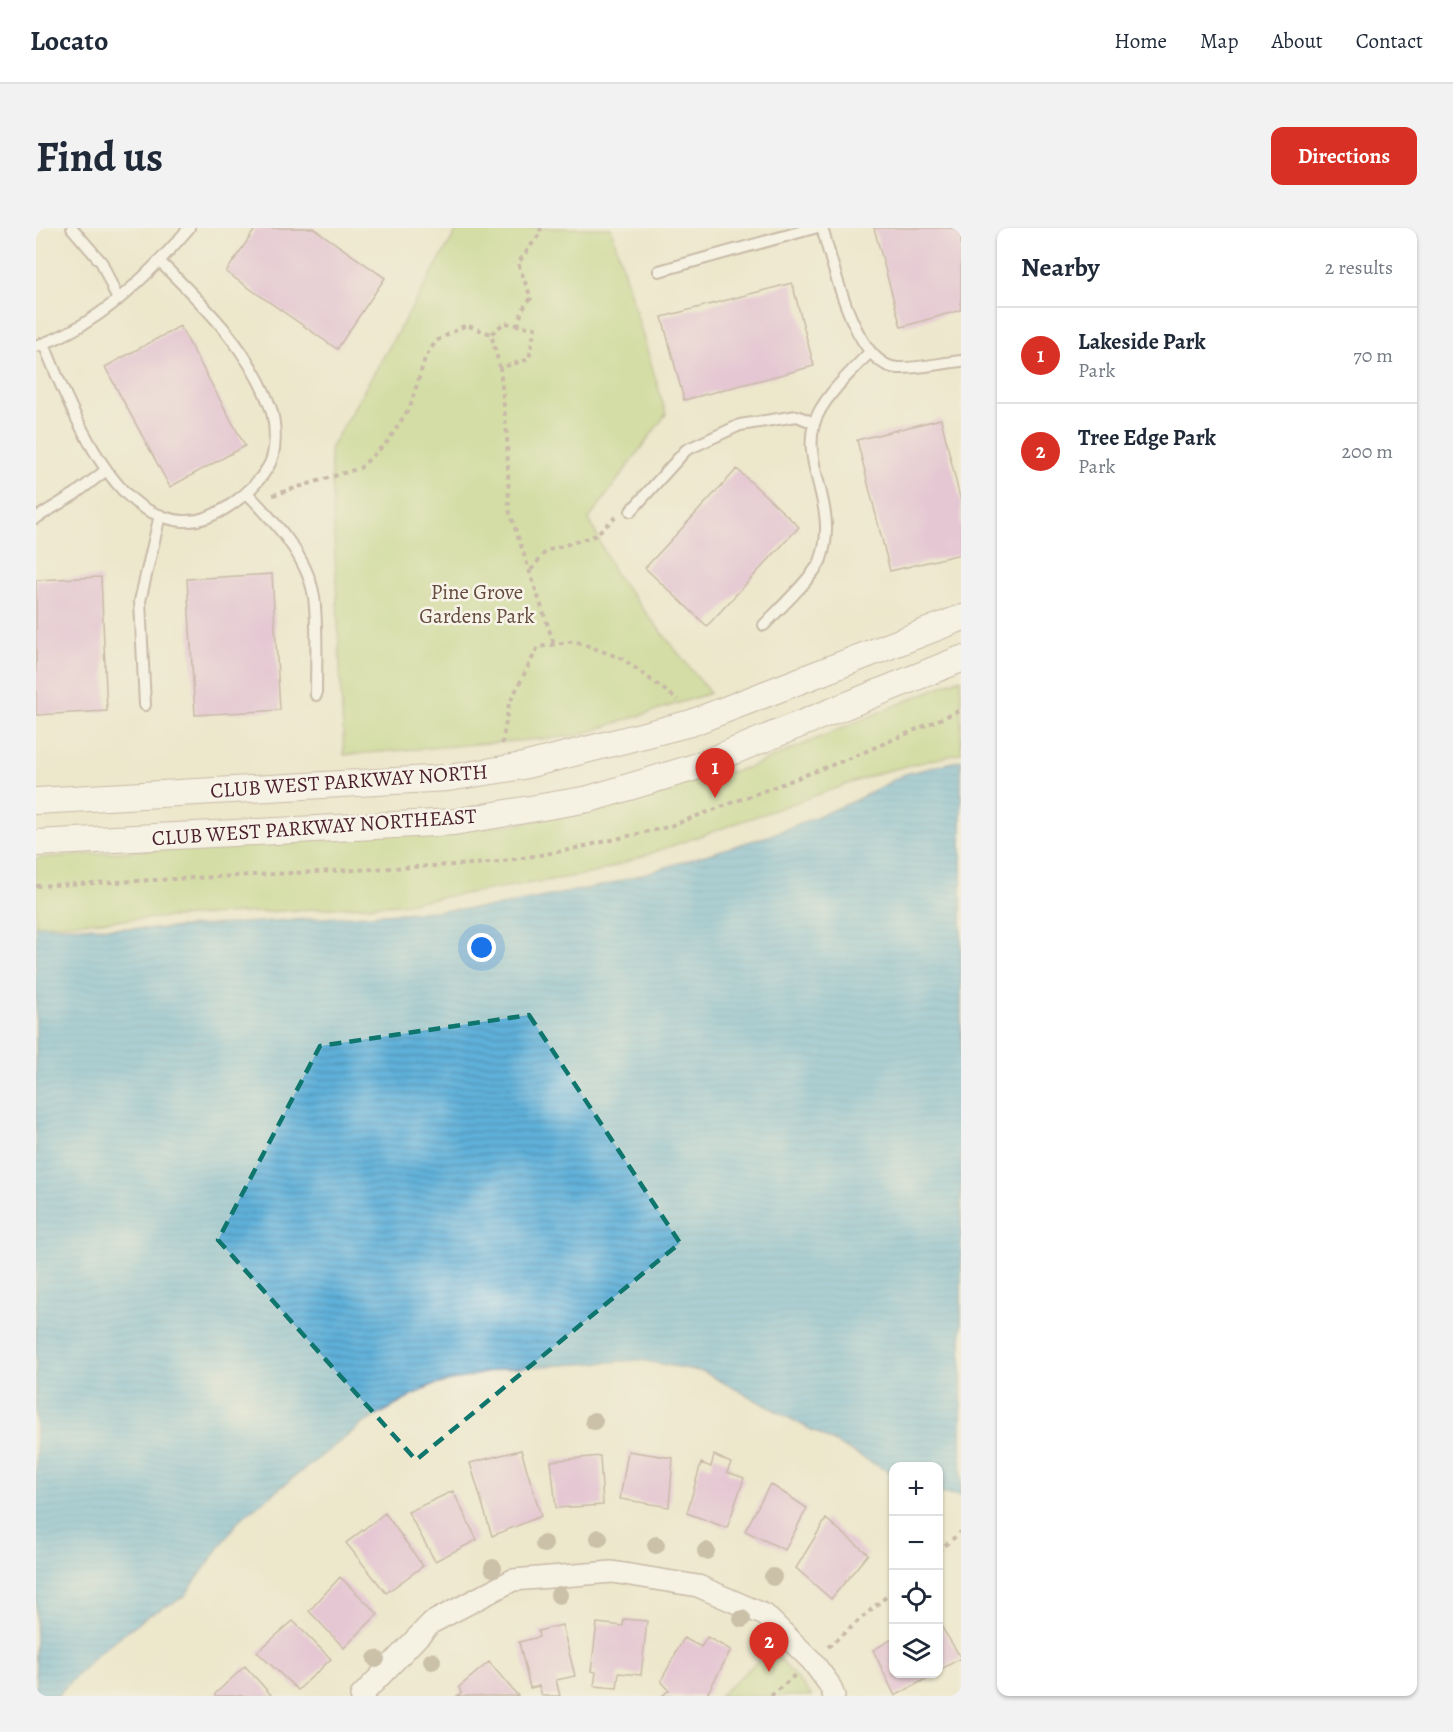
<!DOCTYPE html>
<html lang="en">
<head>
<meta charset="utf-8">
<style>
  body { margin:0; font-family:Alegreya,serif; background:#f2f2f3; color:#1f2937 }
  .controls { position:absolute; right:18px; bottom:18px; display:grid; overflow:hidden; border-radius:12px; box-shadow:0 2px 4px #0004 }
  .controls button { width:54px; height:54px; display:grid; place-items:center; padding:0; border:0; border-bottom:2px solid #e0e1e3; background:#fff; color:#1f2937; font:30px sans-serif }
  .you { position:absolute; left:446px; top:720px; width:21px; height:21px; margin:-15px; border:4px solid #fff; border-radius:50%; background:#1a73e8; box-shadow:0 0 0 9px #1a73e833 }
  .badge { display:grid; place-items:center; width:39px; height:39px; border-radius:50%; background:#d93025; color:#fff; font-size:20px; font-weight:700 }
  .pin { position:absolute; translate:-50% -50px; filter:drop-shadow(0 2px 3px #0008) }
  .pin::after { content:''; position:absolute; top:32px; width:21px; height:18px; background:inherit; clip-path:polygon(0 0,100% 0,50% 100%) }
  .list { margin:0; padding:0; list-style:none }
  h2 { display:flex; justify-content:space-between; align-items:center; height:78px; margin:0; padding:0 24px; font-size:26px }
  h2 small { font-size:20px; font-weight:400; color:#747a83 }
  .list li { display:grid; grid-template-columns:39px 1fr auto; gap:18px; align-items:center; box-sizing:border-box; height:96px; padding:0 24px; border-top:2px solid #e0e1e3 }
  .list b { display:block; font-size:22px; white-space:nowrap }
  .list p { margin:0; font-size:20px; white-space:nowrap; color:#747a83 }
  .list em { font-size:20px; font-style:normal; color:#747a83 }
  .icon { flex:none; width:33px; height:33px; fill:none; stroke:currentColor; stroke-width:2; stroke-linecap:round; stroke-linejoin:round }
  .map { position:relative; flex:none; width:925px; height:1468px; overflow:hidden; border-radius:12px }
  header { display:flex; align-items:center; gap:36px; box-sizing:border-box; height:84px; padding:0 30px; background:#fff; border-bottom:2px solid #e0e1e3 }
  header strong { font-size:28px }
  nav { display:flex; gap:33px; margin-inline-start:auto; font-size:21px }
  .intro { display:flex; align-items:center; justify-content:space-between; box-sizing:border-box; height:144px; padding:0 36px }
  h1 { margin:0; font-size:42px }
  .button { padding:15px 27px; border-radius:12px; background:#d93025; color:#fff; font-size:21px; font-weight:700 }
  main { display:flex; gap:36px; padding:0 36px }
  aside { flex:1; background:#fff; border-radius:12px; box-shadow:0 2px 4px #0004 }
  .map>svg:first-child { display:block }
</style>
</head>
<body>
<header>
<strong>Locato</strong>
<nav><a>Home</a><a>Map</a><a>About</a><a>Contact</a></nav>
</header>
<div class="intro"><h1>Find us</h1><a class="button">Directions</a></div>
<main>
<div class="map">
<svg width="925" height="1468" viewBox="0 0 925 1468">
  <defs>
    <pattern id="water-rules" width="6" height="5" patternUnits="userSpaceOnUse" patternTransform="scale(1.5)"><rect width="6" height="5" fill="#5fb1da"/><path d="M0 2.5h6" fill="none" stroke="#508fb1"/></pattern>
  </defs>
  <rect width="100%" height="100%" fill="#f7f3e8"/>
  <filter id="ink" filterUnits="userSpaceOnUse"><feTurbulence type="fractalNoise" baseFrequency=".0167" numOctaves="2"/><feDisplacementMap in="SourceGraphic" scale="12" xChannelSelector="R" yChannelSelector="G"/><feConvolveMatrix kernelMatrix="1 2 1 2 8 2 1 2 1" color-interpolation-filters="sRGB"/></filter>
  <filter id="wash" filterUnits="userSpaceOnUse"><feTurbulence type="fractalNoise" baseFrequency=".008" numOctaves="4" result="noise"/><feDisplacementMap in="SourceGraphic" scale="24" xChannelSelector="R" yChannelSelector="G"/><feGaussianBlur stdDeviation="1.35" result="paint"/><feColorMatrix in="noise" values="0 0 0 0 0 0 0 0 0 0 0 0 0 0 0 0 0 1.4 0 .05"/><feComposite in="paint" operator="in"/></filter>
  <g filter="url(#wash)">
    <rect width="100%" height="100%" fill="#ede7cc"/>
    <path fill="#b6d177" stroke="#807851" stroke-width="1.5" d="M422 0H575L630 186 553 291 579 346 674 465 540 508 308 527 294 221Z
      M925 450V525L846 544 559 645 364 676 0 697V630L482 596 714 539Z
      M735 1421 776 1468H683Z"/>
    <path fill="url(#water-rules)" stroke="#546882" stroke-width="1.5" d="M925 532V1268L903 1265 902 1238H858L857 1246 668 1144 604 1132 465 1141 394 1158 328 1195 203 1292 148 1369 110 1389 61 1426 21 1468H0V697L115 701 458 679 574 656 735 607 814 575 869 546Z"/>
    <g id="blocks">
      <path fill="#db9fdc" d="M220 0H277L349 50 301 121 190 44Z
        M838 0H925V82L865 99Z
        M756 55 778 138 648 172 626 89Z
        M144 98 209 218 134 259 69 139Z
        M905 191 925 274V326L854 343 821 212Z
        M701 241 763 299 671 398 609 340Z
        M236 346 244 482 159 487 151 351Z
        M65 349 71 483 0 487V352Z
        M485 1222 505 1288 456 1308 434 1235Z
        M592 1223 637 1230 633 1279 584 1271Z
        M678 1227 695 1235 691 1244 708 1250 691 1300 651 1285 665 1235 675 1239Z
        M564 1228 567 1277 520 1280 515 1233Z
        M734 1256 771 1280 749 1322 709 1303Z
        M417 1263 441 1312 399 1333 372 1284Z
        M349 1285 387 1338 350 1365 310 1315Z
        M790 1291 832 1326 795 1371 760 1340Z
        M304 1349 342 1386 308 1420 273 1383Z
        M588 1391 611 1393 605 1447 583 1445 581 1460 558 1458 560 1444 555 1443 561 1395 587 1398Z
        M257 1393 295 1431 262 1462 221 1424Z
        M902 1393 925 1430 902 1443Z
        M526 1397 539 1448 520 1452 524 1468H506L503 1458 494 1460 483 1414 503 1409 502 1403Z
        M671 1409 695 1422 670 1468H626L633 1462 625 1453 648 1410 665 1419Z
        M858 1410V1446H899L859 1468 837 1422Z
        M453 1434 482 1468H421L425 1465 423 1459Z
        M209 1438 236 1468H180L179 1466Z"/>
    </g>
  </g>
  <g filter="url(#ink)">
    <use href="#blocks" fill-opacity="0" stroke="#9c837c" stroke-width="1.5"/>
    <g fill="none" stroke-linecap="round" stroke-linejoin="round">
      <defs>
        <path id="service" d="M36 0 66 35 82 72
          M786 0C797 35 818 136 861 140 881 141 905 135 925 133
          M623 43 778 0
          M8 116C26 162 59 240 97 272 109 283 131 292 147 293 179 295 217 264 232 239 241 225 240 197 235 181 214 121 168 77 124 34
          M0 118C62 98 111 49 153 0
          M211 265C238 293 272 329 278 369 282 401 280 435 280 467
          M595 283 650 222 704 197 761 188 778 195
          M0 290 39 266 69 243
          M728 397C740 384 781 345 785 331 803 279 766 239 778 196 785 171 816 143 834 124
          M109 477 104 373 124 287"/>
        <path id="minor" d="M325 1468 395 1395 477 1352 576 1344 662 1358 729 1387 776 1433 793 1456 798 1468"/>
        <path id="tertiary" d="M0 573 412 550 487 538 655 495 925 390
          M0 615 418 594 553 571 656 540 925 431"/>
      </defs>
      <use href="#service" stroke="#9c837c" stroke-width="14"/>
      <use href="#minor" stroke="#9c837c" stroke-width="24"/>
      <use href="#tertiary" stroke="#9c837c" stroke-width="28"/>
      <path stroke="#9c837c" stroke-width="4" stroke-dasharray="4.5 4.5" stroke-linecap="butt" d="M482 98 486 82 495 70 482 35 505 4 504 0
        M464 140 455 106 468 95 499 100 493 131 464 140 471 207 473 282 518 416
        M237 267 324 240 352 213 374 179 389 130 400 113 430 97 455 106
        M495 342 510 323 558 308 580 289
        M466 516 473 476 502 419 539 413 587 431 642 472
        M0 658 456 635 527 623 632 599 817 529 925 482
        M902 1323 925 1304
        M792 1419 858 1362
        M735 1468 759 1447"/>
      <use href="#service" stroke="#fff" stroke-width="10"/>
      <use href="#minor" stroke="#fff" stroke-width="21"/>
      <use href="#tertiary" stroke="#fff" stroke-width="26"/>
    </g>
    <g fill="#a2927e">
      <circle cx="558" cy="1193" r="9"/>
      <circle cx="563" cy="1310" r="9"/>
      <circle cx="508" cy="1316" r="9"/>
      <circle cx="620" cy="1317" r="9"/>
      <circle cx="670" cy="1323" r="9"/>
      <circle cx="457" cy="1340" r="9"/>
      <circle cx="737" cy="1349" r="9"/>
      <circle cx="523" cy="1367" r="9"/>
      <circle cx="706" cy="1391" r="9"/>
      <circle cx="340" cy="1431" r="9"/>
      <circle cx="396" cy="1433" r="9"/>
    </g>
  </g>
  <path d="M0 0H925V1468H0ZM493 787 644 1015 380 1232 182 1012 284 818Z" fill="#ede7cc" fill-opacity=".55" fill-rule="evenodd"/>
  <path fill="none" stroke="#0f766e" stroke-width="4.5" stroke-dasharray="12 8" stroke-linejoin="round" d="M493 787 644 1015 380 1232 182 1012 284 818Z"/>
  <g text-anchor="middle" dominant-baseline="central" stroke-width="5" stroke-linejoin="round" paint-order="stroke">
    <g font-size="21" fill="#654c3e" stroke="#f7f3e8">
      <text x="441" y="364">Pine Grove<tspan x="441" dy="24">Gardens Park</tspan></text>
    </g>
    <g font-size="21" fill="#4a1f2b" stroke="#f7f3e8">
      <text transform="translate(313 553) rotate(-4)">CLUB WEST PARKWAY NORTH</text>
      <text transform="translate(278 599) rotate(-4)">CLUB WEST PARKWAY NORTHEAST</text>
    </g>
  </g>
</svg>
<div class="controls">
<button>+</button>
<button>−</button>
<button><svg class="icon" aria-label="locate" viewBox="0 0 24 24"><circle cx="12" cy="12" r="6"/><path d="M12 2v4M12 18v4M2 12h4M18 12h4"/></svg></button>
<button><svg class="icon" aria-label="layers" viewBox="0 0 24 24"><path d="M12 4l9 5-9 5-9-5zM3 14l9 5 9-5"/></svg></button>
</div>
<div class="you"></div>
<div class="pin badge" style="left:679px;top:570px">1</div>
<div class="pin badge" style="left:733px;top:1444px">2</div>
</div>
<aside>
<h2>Nearby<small>2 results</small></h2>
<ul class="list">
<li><span class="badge">1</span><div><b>Lakeside Park</b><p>Park</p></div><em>70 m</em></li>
<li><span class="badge">2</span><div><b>Tree Edge Park</b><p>Park</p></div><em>200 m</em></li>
</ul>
</aside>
</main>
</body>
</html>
